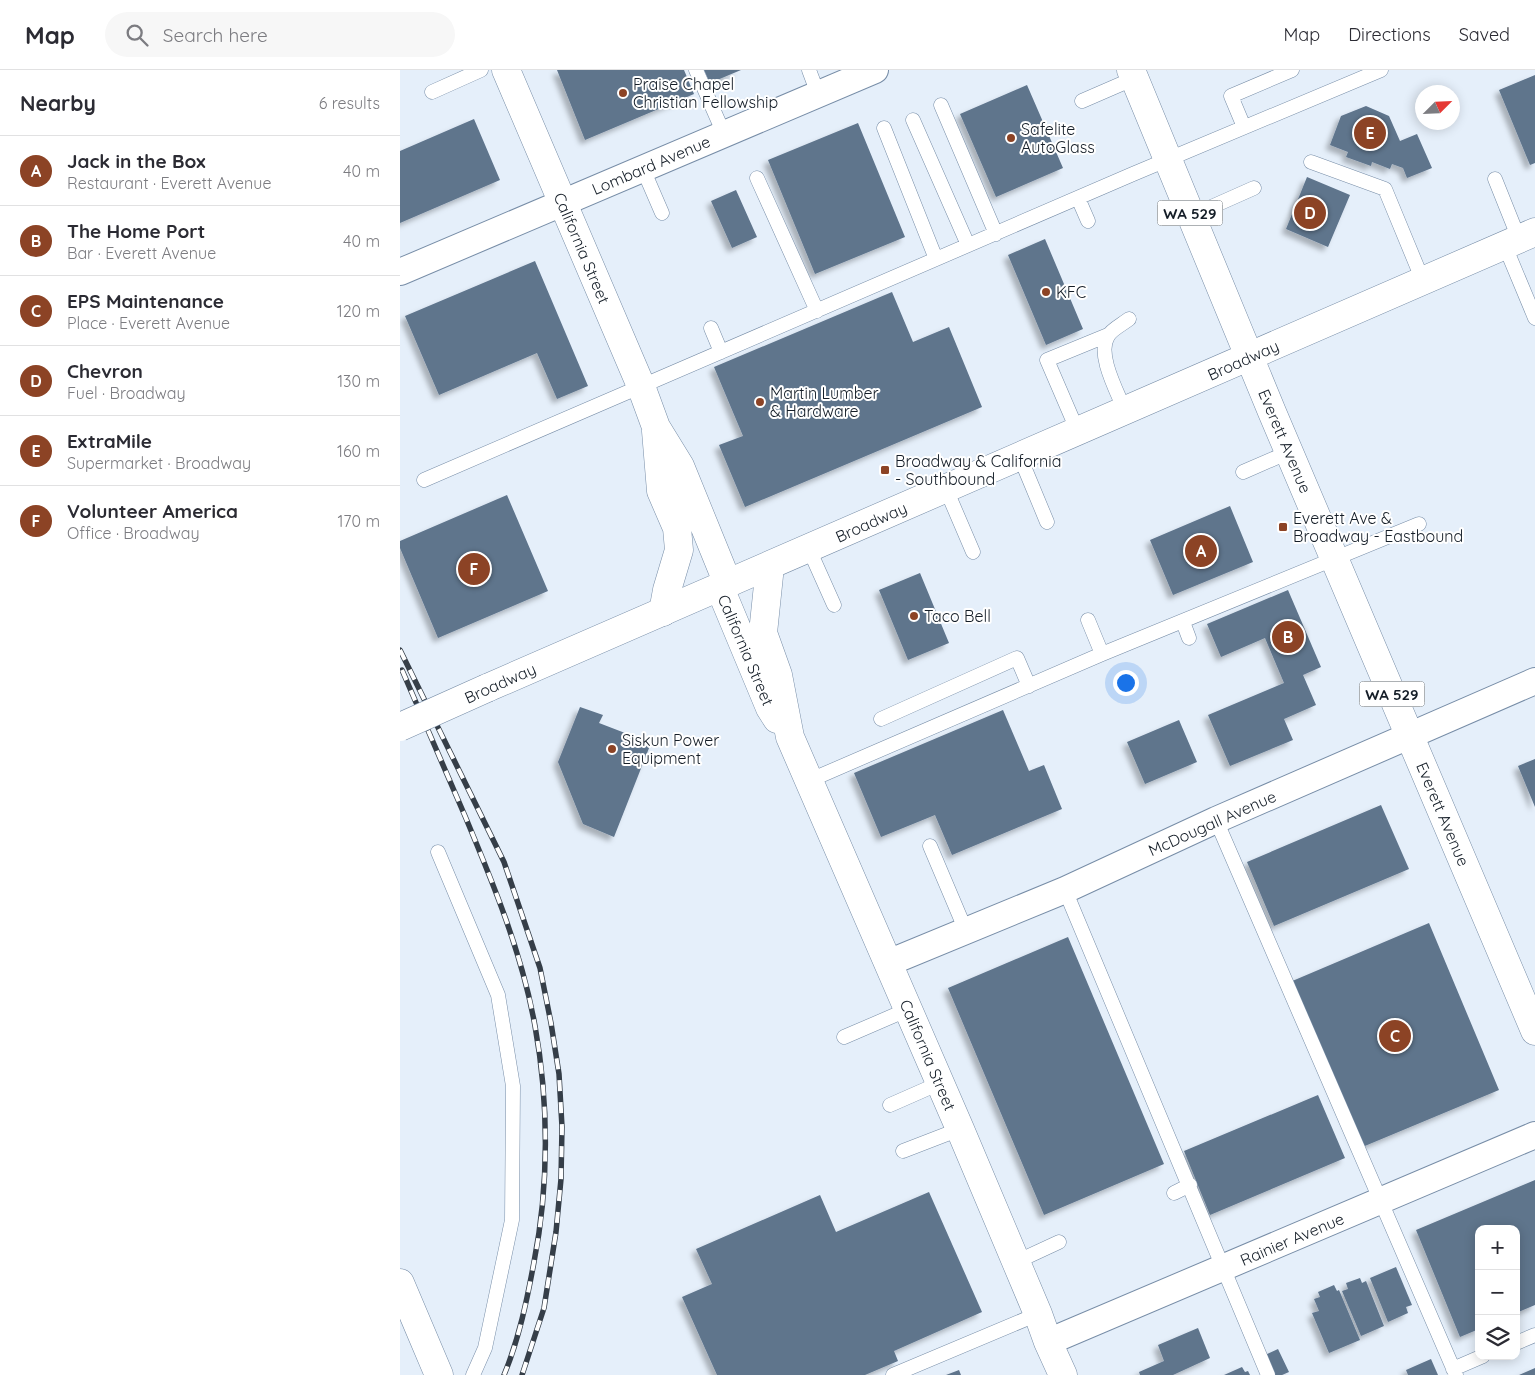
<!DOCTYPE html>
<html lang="en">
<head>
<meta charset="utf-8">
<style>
  body { margin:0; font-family:Quicksand,sans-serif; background:#f7f7f7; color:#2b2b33 }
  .controls { position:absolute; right:15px; bottom:15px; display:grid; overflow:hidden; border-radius:10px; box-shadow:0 2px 12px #0003 }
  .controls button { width:45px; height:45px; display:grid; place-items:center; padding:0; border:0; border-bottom:1px solid #e1e1e2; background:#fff; color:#2b2b33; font:25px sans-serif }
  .compass { position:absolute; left:1015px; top:15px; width:45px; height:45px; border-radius:50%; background:#fff; box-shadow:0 2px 12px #0003; rotate:66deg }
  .you { position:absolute; left:725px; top:612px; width:18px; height:18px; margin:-12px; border:4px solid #fff; border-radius:50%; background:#1a73e8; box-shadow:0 0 0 8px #1a73e833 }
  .badge { display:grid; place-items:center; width:32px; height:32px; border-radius:50%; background:#8c4325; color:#fff; font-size:16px; font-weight:700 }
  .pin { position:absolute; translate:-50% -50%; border:2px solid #fff; box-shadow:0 1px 5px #0006 }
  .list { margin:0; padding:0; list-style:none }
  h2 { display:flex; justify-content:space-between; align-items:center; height:65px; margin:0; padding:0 20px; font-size:21px }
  h2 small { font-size:16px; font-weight:400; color:#7c7c81 }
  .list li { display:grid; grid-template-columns:32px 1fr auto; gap:15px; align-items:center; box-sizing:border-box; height:70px; padding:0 20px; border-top:1px solid #e1e1e2 }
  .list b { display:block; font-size:19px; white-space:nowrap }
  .list p { margin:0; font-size:16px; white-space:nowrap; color:#7c7c81 }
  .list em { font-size:16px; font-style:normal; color:#7c7c81 }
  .icon { flex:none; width:28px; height:28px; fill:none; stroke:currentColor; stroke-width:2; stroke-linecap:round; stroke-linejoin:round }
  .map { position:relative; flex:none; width:1135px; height:1305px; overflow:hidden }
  header { display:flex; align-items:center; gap:30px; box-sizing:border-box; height:70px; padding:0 25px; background:#fff; border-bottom:1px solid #e1e1e2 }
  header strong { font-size:24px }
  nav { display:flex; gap:28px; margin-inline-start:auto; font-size:18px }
  .search { width:350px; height:45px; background:#f7f7f7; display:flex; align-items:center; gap:12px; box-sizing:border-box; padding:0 18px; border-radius:28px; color:#7c7c81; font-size:19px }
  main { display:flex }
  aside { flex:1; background:#fff }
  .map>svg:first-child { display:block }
</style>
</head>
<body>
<header>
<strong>Map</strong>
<div class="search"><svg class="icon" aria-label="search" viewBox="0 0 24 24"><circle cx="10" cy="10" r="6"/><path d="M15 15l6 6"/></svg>Search here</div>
<nav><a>Map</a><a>Directions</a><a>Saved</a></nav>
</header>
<main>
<aside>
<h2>Nearby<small>6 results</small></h2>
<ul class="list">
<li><span class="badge">A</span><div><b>Jack in the Box</b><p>Restaurant · Everett Avenue</p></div><em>40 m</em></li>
<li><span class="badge">B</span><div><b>The Home Port</b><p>Bar · Everett Avenue</p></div><em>40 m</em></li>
<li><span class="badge">C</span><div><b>EPS Maintenance</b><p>Place · Everett Avenue</p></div><em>120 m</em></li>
<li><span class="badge">D</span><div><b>Chevron</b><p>Fuel · Broadway</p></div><em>130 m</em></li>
<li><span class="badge">E</span><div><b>ExtraMile</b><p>Supermarket · Broadway</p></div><em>160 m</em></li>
<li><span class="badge">F</span><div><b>Volunteer America</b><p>Office · Broadway</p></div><em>170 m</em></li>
</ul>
</aside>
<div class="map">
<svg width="1135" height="1305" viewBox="0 0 1135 1305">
  <defs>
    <filter id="shadow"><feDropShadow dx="-4.5" dy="4.5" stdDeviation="2.5" flood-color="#0004"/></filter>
  </defs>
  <rect width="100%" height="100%" fill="#e5effa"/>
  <path fill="#5e748c" filter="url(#shadow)" d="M157 0H284L294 24 185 70Z
    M304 0H341L310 13Z
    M1135 5V93L1130 95 1099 20Z
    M627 15 663 98 596 127 560 44Z
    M966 36 989 46 1000 71 1017 64 1032 98 1007 108 1003 98 992 94 990 99 972 92 971 96 946 87 948 82 930 75 941 46Z
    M74 49 100 110 0 153V81Z
    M458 53 505 167 415 204 368 90Z
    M907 107 950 125 928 177 886 159Z
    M336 120 357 167 332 178 311 131Z
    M645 169 683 259 646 275 608 185Z
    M135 191 188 316 157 329 137 283 39 325 5 246Z
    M492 222 513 272 549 257 582 337 345 437 319 375 343 366 314 297Z
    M107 425 148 521 38 568 0 478V471Z
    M830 436 853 492 773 525 750 470Z
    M520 503 549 573 508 590 479 520Z
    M888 520 921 597 903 605 916 635 884 649 893 670 830 696 808 645 884 613 865 568 821 587 807 554Z
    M180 637 203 645 199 653 251 673 214 767 183 754 158 692Z
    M603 640 629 701 644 695 662 739 552 785 535 745 481 767 454 703Z
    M779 650 797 692 745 714 727 672Z
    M1135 689V737L1118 696Z
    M981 735 1009 799 874 856 847 792Z
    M1029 853 1099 1020 960 1078 890 912Z
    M668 867 764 1094 644 1145 548 918Z
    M918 1025 945 1088 810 1145 784 1081Z
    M1135 1110V1235L1116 1243V1159H1079V1259L1060 1267 1016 1160Z
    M529 1122 582 1242 494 1281 498 1291 465 1305H317L282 1227 312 1214 296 1179 420 1125 436 1162Z
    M996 1197 1012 1235 1006 1237 1008 1243 988 1252 970 1208Z
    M960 1208 962 1213 966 1211 984 1256 961 1266 942 1221 948 1219 946 1213Z
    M934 1215 937 1221 939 1220 960 1270 929 1283 912 1243 919 1241 914 1229 920 1227 918 1222Z
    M798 1258 810 1288 773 1305H740L739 1302 764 1291 758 1275Z
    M878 1279 889 1302 882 1305H874L865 1285Z
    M1031 1289 1038 1305H1008L1006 1300Z
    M842 1297 845 1302 848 1301 850 1305H824Z
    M1135 1298V1305H1119Z
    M559 1300 561 1305H546Z"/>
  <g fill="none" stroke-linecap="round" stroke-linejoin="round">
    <defs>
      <path id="service" d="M296 0 324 64
        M409 0 418 24
        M32 22 81 0
        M682 31 735 8
        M541 35 596 164
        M513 50 568 175
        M844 57 831 26 892 0
        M484 58 536 189
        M911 92 985 119 1023 211
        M243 99 262 143
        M357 108 417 241
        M1095 109 1119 169
        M678 128 688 151
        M791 146 854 118
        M1105 176 1135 248
        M311 258 321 282
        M725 341C718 323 696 284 708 266 712 259 723 254 729 249
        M678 362 647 290 708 265
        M620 387 647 452
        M843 402 889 382
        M24 410 733 104 981 0
        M546 419 573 482
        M409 479 434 535
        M688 550 702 584
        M783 552 789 568
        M481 649 617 588 629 616
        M408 711 702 584 1019 454
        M816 750 1056 1305
        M530 776 566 861
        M38 782 98 925 113 1016 112 1150 85 1278 73 1305
        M665 820 868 1305
        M444 967 509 939
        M490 1035 540 1013
        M503 1081 560 1059
        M774 1123 790 1115
        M616 1192 659 1172
        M1116 1273 1135 1265
        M1053 1299 1083 1286
        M493 1305 638 1244"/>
      <path id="minor" d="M0 202 475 0
        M488 893 665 820 816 750 1135 611
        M648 1272 1135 1065"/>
      <path id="tertiary" d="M106 0 241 316 256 357 280 396 328 514
        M256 361 261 421 277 458 279 480 267 520 263 542
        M370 496 363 563 378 605 390 667 560 1059 638 1244 648 1272 663 1305
        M320 518 370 638 377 649"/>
      <path id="secondary" d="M0 1213 39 1305"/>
      <path id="primary" d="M731 0 872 342 1135 961
        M87 618 1135 162"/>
    </defs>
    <use href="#service" stroke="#778da7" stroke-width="15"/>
    <use href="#minor" stroke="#778da7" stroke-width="28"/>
    <use href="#tertiary" stroke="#778da7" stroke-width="29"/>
    <use href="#secondary" stroke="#778da7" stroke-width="29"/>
    <use href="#primary" stroke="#778da7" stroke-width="29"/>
    <use href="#service" stroke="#fff" stroke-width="14"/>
    <use href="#minor" stroke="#fff" stroke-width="26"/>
    <use href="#tertiary" stroke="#fff" stroke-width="28"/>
    <use href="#secondary" stroke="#fff" stroke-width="28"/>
    <use href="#primary" stroke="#fff" stroke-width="28"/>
    <defs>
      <path id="rail" d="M0 580 104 792 140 898 151 953 159 1004 162 1057 161 1109 156 1162 144 1238 122 1305
        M2 600C23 649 44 697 65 746 93 813 122 883 135 956 149 1033 149 1116 134 1192 127 1230 119 1269 104 1305"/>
    </defs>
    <use href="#rail" stroke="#353e48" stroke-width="5.5"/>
    <use href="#rail" stroke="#fff" stroke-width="4" stroke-dasharray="11" stroke-linecap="butt"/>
    <defs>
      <path id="primary-bridge" d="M0 657 87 618"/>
    </defs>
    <use href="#primary-bridge" stroke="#778da7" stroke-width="29" stroke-linecap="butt"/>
    <use href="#primary-bridge" stroke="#fff" stroke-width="28"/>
  </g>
  <g fill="#8c4325" stroke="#fff" stroke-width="2">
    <circle cx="223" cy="23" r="5"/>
    <circle cx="611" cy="68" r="5"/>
    <circle cx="646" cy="222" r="5"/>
    <circle cx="360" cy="332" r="5"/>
    <rect x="480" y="395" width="10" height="10" rx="2.5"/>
    <rect x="878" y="452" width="10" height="10" rx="2.5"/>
    <circle cx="514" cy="546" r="5"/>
    <circle cx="212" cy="679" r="5"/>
  </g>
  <g text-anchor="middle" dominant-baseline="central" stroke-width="4" stroke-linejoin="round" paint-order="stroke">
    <g fill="#fff" stroke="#5b6268" stroke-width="1">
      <rect x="757.5" y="130.5" width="65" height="25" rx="4"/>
      <rect x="959.5" y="611.5" width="65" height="25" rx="4"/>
    </g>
    <g font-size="15" font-weight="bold" fill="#151e28">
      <text x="790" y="143">WA 529</text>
      <text x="992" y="624">WA 529</text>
    </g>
    <g font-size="16" fill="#151e28" stroke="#fff" text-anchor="start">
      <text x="233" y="14">Praise Chapel<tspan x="233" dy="18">Christian Fellowship</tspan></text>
      <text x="621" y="59">Safelite<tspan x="621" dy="18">AutoGlass</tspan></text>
      <text x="656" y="222">KFC</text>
      <text x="370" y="323">Martin Lumber<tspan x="370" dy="18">&amp; Hardware</tspan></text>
      <text x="495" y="391">Broadway &amp; California<tspan x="495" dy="18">- Southbound</tspan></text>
      <text x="893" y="448">Everett Ave &amp;<tspan x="893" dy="18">Broadway - Eastbound</tspan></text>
      <text x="524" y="546">Taco Bell</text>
      <text x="222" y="670">Siskun Power<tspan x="222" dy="18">Equipment</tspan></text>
    </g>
    <g font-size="16" fill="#151e28" stroke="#fff">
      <text transform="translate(251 95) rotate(-23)">Lombard Avenue</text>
      <text transform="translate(182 178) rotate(67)">California Street</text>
      <text transform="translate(843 290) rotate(-24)">Broadway</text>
      <text transform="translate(885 371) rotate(67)">Everett Avenue</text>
      <text transform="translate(471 452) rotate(-24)">Broadway</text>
      <text transform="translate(346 580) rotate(67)">California Street</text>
      <text transform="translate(100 613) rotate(-24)">Broadway</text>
      <text transform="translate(1043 744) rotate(67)">Everett Avenue</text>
      <text transform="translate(812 753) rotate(-24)">McDougall Avenue</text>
      <text transform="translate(528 985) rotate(67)">California Street</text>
      <text transform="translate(892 1169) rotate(-23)">Rainier Avenue</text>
    </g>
  </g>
</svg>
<div class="controls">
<button>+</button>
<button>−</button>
<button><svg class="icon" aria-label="layers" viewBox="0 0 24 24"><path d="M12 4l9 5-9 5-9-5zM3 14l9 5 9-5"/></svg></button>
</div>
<svg class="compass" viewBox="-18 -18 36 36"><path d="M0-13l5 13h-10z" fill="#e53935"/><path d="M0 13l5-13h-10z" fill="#7c7c81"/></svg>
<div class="you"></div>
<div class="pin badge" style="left:801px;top:481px">A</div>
<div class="pin badge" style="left:888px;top:567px">B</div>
<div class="pin badge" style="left:995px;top:966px">C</div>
<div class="pin badge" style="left:910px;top:143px">D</div>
<div class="pin badge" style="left:970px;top:63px">E</div>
<div class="pin badge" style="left:74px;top:499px">F</div>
</div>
</main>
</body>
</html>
